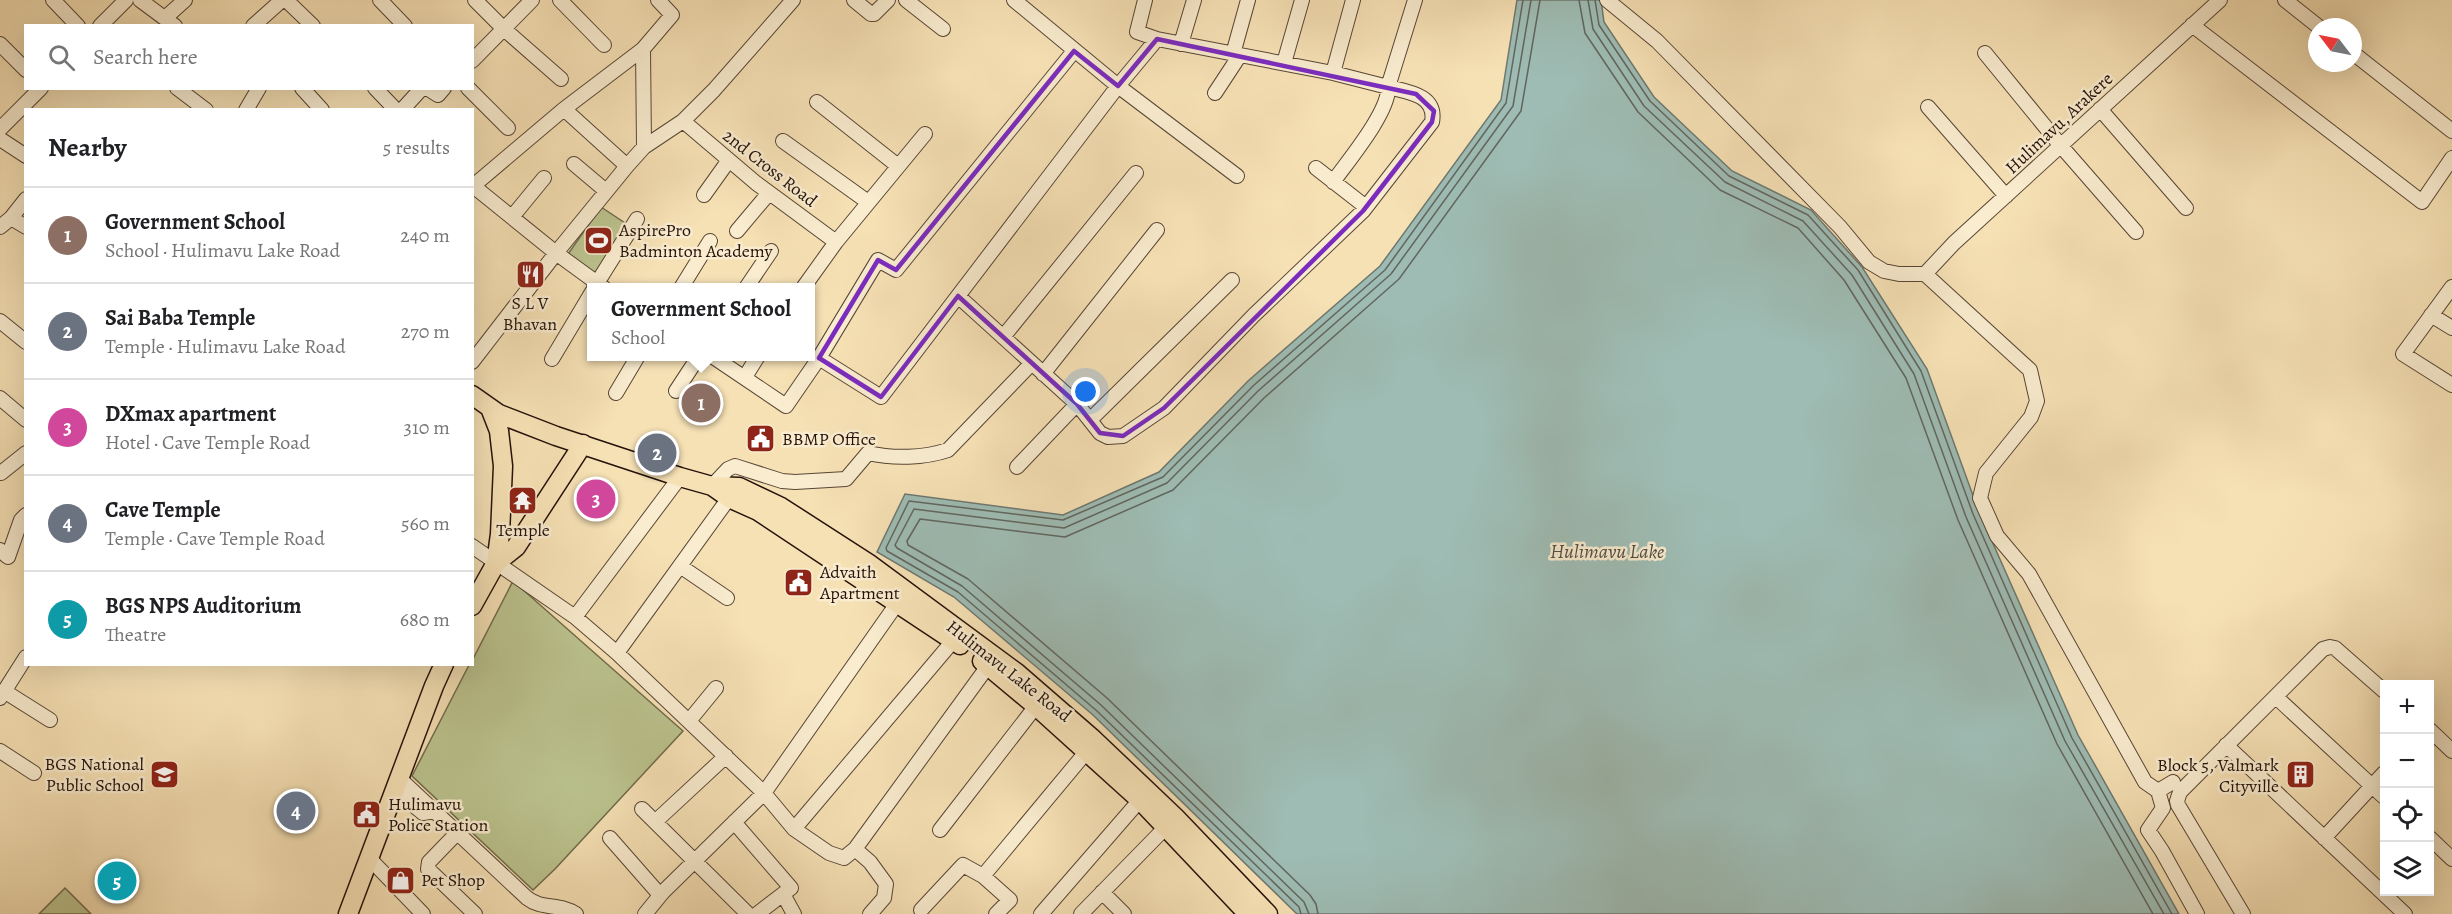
<!DOCTYPE html>
<html lang="en">
<head>
<meta charset="utf-8">
<style>
  body { margin:0; font-family:Alegreya,serif; background:#f2f2f2; color:#202124 }
  .controls { position:absolute; right:18px; bottom:18px; display:grid; overflow:hidden; border-radius:0px; box-shadow:0 6px 24px #0002 }
  .controls button { width:54px; height:54px; display:grid; place-items:center; padding:0; border:0; border-bottom:2px solid #e0e0e0; background:#fff; color:#202124; font:30px sans-serif }
  .compass { position:absolute; left:2308px; top:18px; width:54px; height:54px; border-radius:50%; background:#fff; box-shadow:0 6px 24px #0002; rotate:302deg }
  .you { position:absolute; left:1086px; top:392px; width:21px; height:21px; margin:-15px; border:4px solid #fff; border-radius:50%; background:#1a73e8; box-shadow:0 0 0 9px #1a73e833 }
  .badge { display:grid; place-items:center; width:39px; height:39px; border-radius:50%; background:#0f766e; color:#fff; font-size:20px; font-weight:700 }
  .pin { position:absolute; translate:-50% -50%; border:3px solid #fff; box-shadow:0 2px 6px #0006 }
  .popup { position:absolute; left:587px; top:283px; width:228px; height:78px; box-sizing:border-box; display:grid; place-content:center; border-radius:0px; background:#fff; filter:drop-shadow(0 2px 4px #0005); font-size:20px; white-space:nowrap; color:#757577 }
  .popup b { font-size:22px; color:#202124 }
  .popup::after { content:''; position:absolute; left:50%; top:100%; margin-left:-12px; border:12px solid transparent; border-top-color:#fff }
  .list { margin:0; padding:0; list-style:none }
  h2 { display:flex; justify-content:space-between; align-items:center; height:78px; margin:0; padding:0 24px; font-size:26px }
  h2 small { font-size:20px; font-weight:400; color:#757577 }
  .list li { display:grid; grid-template-columns:39px 1fr auto; gap:18px; align-items:center; box-sizing:border-box; height:96px; padding:0 24px; border-top:2px solid #e0e0e0 }
  .list b { display:block; font-size:22px; white-space:nowrap }
  .list p { margin:0; font-size:20px; white-space:nowrap; color:#757577 }
  .list em { font-size:20px; font-style:normal; color:#757577 }
  .icon { flex:none; width:33px; height:33px; fill:none; stroke:currentColor; stroke-width:2; stroke-linecap:round; stroke-linejoin:round }
  .map { position:relative; flex:none; width:2452px; height:914px; overflow:hidden }
  .search { position:absolute; background:#fff; box-shadow:0 6px 24px #0002; left:24px; top:24px; width:450px; height:66px; display:flex; align-items:center; gap:15px; box-sizing:border-box; padding:0 21px; border-radius:0px; color:#757577; font-size:22px }
  .panel { position:absolute; background:#fff; box-shadow:0 6px 24px #0002; left:24px; top:108px; width:450px; height:558px; border-radius:0px }
  .map>svg:first-child { display:block }
</style>
</head>
<body>
<div class="map">
<svg width="2452" height="914" viewBox="0 0 2452 914">
  <rect width="100%" height="100%" fill="#f6e1b5"/>
  <filter id="stains"><feTurbulence type="fractalNoise" baseFrequency=".00333" numOctaves="4"/><feColorMatrix values="0 0 0 0 .2 0 0 0 0 .09 0 0 0 0 .02 0 0 0 .5 -.17"/></filter>
  <radialGradient id="worn" r=".72"><stop offset=".6" stop-color="#630" stop-opacity="0"/><stop offset="1" stop-color="#630" stop-opacity=".3"/></radialGradient>
  <path fill="#bbc38e" stroke="#706a4c" stroke-width="1.5" d="M601 207 628 225 595 273 568 254Z
    M513 581 683 731 555 869 533 890 412 776 469 665 472 664 473 659Z
    M65 888 91 914H39Z"/>
  <path fill="#9ebcb4" stroke="#6d7870" stroke-width="1.5" d="M1517 0H1601L1604 22 1654 97 1732 171 1811 210 1862 267 1927 369 1979 512 2078 735 2179 914H1297L1093 715 954 597 877 552 905 494 1063 515 1159 472 1248 381 1380 266 1501 100Z"/>
  <g fill="none" stroke-linecap="round" stroke-linejoin="round">
    <path stroke="#61665f" stroke-width="1.5" d="M1579 0 1585 33 1638 112 1720 190 1798 228 1844 280 1906 378 1958 520 2057 744 2153 914
      M1588 0 1593 29 1644 106 1725 182 1803 221 1852 275 1914 374 1966 517 2065 741 2164 914
      M1595 0 1599 25 1650 101 1729 176 1808 215 1858 270 1921 371 1973 514 2072 738 2172 914
      M1301 914 1299 907 1097 711 958 592 887 551 886 548 909 501 1063 520 1163 477 1253 386 1385 270 1506 103 1523 0
      M1309 914 1304 902 1101 705 962 586 897 548 895 545 914 509 1064 528 1167 483 1258 391 1391 274 1513 106 1531 0
      M1318 914 1316 904 1310 895 1107 698 968 579 908 545 907 541 920 519 1065 537 1173 490 1264 398 1399 279 1521 111 1540 0"/>
    <defs>
      <path id="minor" d="M53 0 78 26
        M140 0 175 26
        M286 0 313 26
        M380 0 405 26
        M475 0 504 29 561 79
        M560 0 604 45
        M854 0 871 14H874L888 0
        M906 0 943 29
        M1014 0 1118 86 1237 176
        M1145 0 1137 32 1157 39
        M1607 0 1657 41 1840 227 1869 262 1884 271 1899 274H1925L2030 370 2037 401 2031 417 1986 473 1980 498 1997 536 2029 574 2145 782 2158 791 2173 782
        M2285 0 2319 27
        M165 18 185 0
        M2192 25 2422 202 2452 158
        M100 26 126 0
        M253 26 282 0
        M0 44 26 70
        M1181 44 1194 0
        M643 49 644 147
        M1985 53 2061 146 2136 232
        M2353 53 2452 131
        M1233 54 1248 0
        M472 61 532 0
        M1284 63 1302 0
        M1333 73 1388 87 1415 0
        M177 88 206 110
        M302 88 322 110
        M375 88 396 110
        M427 88 438 95 444 88
        M468 88 508 128
        M1215 93 1240 55
        M817 102 898 166
        M1928 107 2006 196
        M564 109 627 166
        M2100 109 2186 208
        M246 110 259 88
        M402 110 422 88
        M683 121 756 183 836 242
        M0 129 41 88
        M0 139 26 156
        M783 141 868 202
        M574 164 606 191
        M1316 168 1366 207
        M472 185 556 253 604 288
        M473 186 564 109 643 49 672 15 658 0
        M704 195 729 160
        M512 217 544 178
        M11 218 26 227
        M0 227 11 218 26 199
        M737 231 769 193
        M1925 274 1954 243 2220 0
        M2452 287 2403 354 2452 385
        M594 288 637 219
        M681 288 710 241
        M746 288 771 251
        M803 288 836 242 925 134
        M958 296 1077 404 1100 433 1108 437 1123 436 1164 408 1254 315 1363 211 1432 122C1437 95 1408 92 1388 87 1390 111 1348 161 1333 182
        M2431 315 2452 328
        M0 321 26 342
        M1003 337 1136 173
        M712 356 786 406 819 358 878 260 896 270 1074 51
        M819 358 881 397 1118 86 1157 39 1333 73 1353 0
        M552 359 592 292
        M472 362 556 253 627 166 644 147 683 121 714 90 793 0
        M1043 374 1157 230
        M745 377 758 356
        M676 391 699 356
        M616 393 638 356
        M0 398 26 420
        M1090 420 1232 280
        M1017 467 1077 404
        M1 473 26 453
        M712 486 728 469 735 466 782 481 795 482 846 479 868 453C894 459 924 458 948 450L1031 364
        M472 546 575 617 617 653 764 793 794 829 829 853 844 858 855 849 988 666
        M0 550 8 557 21 520 26 515
        M680 566 727 598
        M575 617 680 477
        M617 653 729 498
        M4 691 50 720
        M2276 697 2384 797
        M0 698 26 657
        M689 721 716 688
        M2430 730 2452 751
        M2226 745 2405 914
        M0 751 34 773
        M399 778 527 898C542 910 560 903 576 914
        M395 790 423 813 435 811
        M2158 791 2163 808 2148 830 2162 851 2197 914
        M642 809 748 914
        M656 821 726 756
        M734 822 791 888 757 914
        M794 829 953 641
        M940 830 1036 706
        M458 832 429 862 428 869 475 914
        M610 838 660 895
        M2324 838 2384 773
        M2430 838 2452 859
        M855 849 870 862 886 884 884 898 870 914
        M369 858 423 914
        M1102 892 1124 914
        M783 894 794 914
        M921 910 963 865 983 876
        M645 914 663 892 764 793 903 595
        M996 914 1010 900 983 876 1092 745
        M1041 914 1140 800
        M1081 914 1167 826
        M2243 914 2178 805 2177 801 2180 792 2323 649 2330 647 2335 648 2384 691"/>
      <path id="major" d="M472 395 499 414 556 436 680 477 712 486 739 487 781 507 868 563 1017 673 1093 739 1175 817 1268 914
        M712 486 729 498 758 511 960 645
        M496 563 516 547 583 444
        M472 606 496 563 500 534 503 466 499 431 490 408
        M982 661 1036 706 1140 800 1248 914
        M348 914 434 686 444 664"/>
    </defs>
    <use href="#minor" stroke="#584535" stroke-width="16"/>
    <use href="#major" stroke="#24110a" stroke-width="21"/>
    <use href="#minor" stroke="#f9eccf" stroke-width="14"/>
    <use href="#major" stroke="#f6e1b5" stroke-width="18"/>
  </g>
  <path fill="none" stroke="#7b2cbf" stroke-width="4.5" stroke-linejoin="round" d="M1157 39 1416 94 1434 111 1432 122 1363 211 1164 408 1123 436 1100 433 1077 404 958 296 881 397 819 358 878 260 896 270 1074 51 1118 86Z"/>
  <defs>
    <symbol id="stadium-square" viewBox="-11 -11 22 22"><rect x="-9" y="-9" width="18" height="18" rx="4" fill="#8f2418" stroke="#f9eccf"/><path d="M0-5a6.5 5 0 1 0 0 10a6.5 5 0 1 0 0-10ZM-3.5-1.8h7v3.6h-7Z" fill="#fff"/></symbol>
    <symbol id="restaurant-square" viewBox="-11 -11 22 22"><rect x="-9" y="-9" width="18" height="18" rx="4" fill="#8f2418" stroke="#f9eccf"/><path d="M-5-6h1v4h1v-4h1v4h1v-4h1v5L-1.5 .5V6h-2V.5L-5-1ZM5-6V6H3V1.5H1.5Q1.5-4 5-6Z" fill="#fff"/></symbol>
    <symbol id="civic-square" viewBox="-11 -11 22 22"><rect x="-9" y="-9" width="18" height="18" rx="4" fill="#8f2418" stroke="#f9eccf"/><path d="M-.6-6.5H3V-4.5H.6V-3L4-1V1h2V6H-6V1h2V-1L-.6-3ZM-1.2 2.5V6h2.4V2.5Z" fill="#fff"/></symbol>
    <symbol id="temple-square" viewBox="-11 -11 22 22"><rect x="-9" y="-9" width="18" height="18" rx="4" fill="#8f2418" stroke="#f9eccf"/><path d="M0-6L5-2H3V0L6.5 2.5H4V6H1.5V3h-3V6H-4V2.5H-6.5L-3 0V-2H-5Z" fill="#fff"/></symbol>
    <symbol id="school-square" viewBox="-11 -11 22 22"><rect x="-9" y="-9" width="18" height="18" rx="4" fill="#8f2418" stroke="#f9eccf"/><path d="M0-5L7-2L0 1L-7-2ZM-4 1L0 2.5L4 1V4Q0 6-4 4Z" fill="#fff"/></symbol>
    <symbol id="building-square" viewBox="-11 -11 22 22"><rect x="-9" y="-9" width="18" height="18" rx="4" fill="#8f2418" stroke="#f9eccf"/><path d="M-4-6H4V6H1V3H-1V6H-4ZM-2.5-4.3h1.7v1.8h-1.7ZM.8-4.3h1.7v1.8H.8ZM-2.5-1h1.7V.8h-1.7ZM.8-1h1.7V.8H.8Z" fill="#fff"/></symbol>
    <symbol id="shop-square" viewBox="-11 -11 22 22"><rect x="-9" y="-9" width="18" height="18" rx="4" fill="#8f2418" stroke="#f9eccf"/><path d="M-5-2.5h2.3a2.7 3.5 0 0 1 5.4 0H5L5.5 6h-11ZM-1.5-2.5h3a1.5 2.3 0 0 0-3 0Z" fill="#fff"/></symbol>
  </defs>
  <g fill-rule="evenodd">
    <use href="#stadium-square" x="582" y="224" width="33" height="33"/>
    <use href="#restaurant-square" x="514" y="258" width="33" height="33"/>
    <use href="#civic-square" x="744" y="422" width="33" height="33"/>
    <use href="#temple-square" x="506" y="484" width="33" height="33"/>
    <use href="#civic-square" x="782" y="566" width="33" height="33"/>
    <use href="#school-square" x="148" y="758" width="33" height="33"/>
    <use href="#building-square" x="2284" y="758" width="33" height="33"/>
    <use href="#civic-square" x="350" y="798" width="33" height="33"/>
    <use href="#shop-square" x="384" y="864" width="33" height="33"/>
  </g>
  <g text-anchor="middle" dominant-baseline="central" stroke-width="5" stroke-linejoin="round" paint-order="stroke">
    <g font-size="18" fill="#24110a" stroke="#f9eccf">
      <text transform="translate(2059 123) rotate(-43)">Hulimavu, Arakere</text>
      <text transform="translate(770 168) rotate(38)">2nd Cross Road</text>
      <text transform="translate(1009 671) rotate(38)">Hulimavu Lake Road</text>
    </g>
    <g font-size="18" fill="#24110a" stroke="#f9eccf" text-anchor="start">
      <text x="619" y="230">AspirePro<tspan x="619" dy="21">Badminton Academy</tspan></text>
      <text x="530" y="303" text-anchor="middle">S L V<tspan x="530" dy="21">Bhavan</tspan></text>
      <text x="782" y="439">BBMP Office</text>
      <text x="523" y="530" text-anchor="middle">Temple</text>
      <text x="820" y="572">Advaith<tspan x="820" dy="21">Apartment</tspan></text>
      <text x="144" y="764" text-anchor="end">BGS National<tspan x="144" dy="21">Public School</tspan></text>
      <text x="2279" y="765" text-anchor="end">Block 5, Valmark<tspan x="2279" dy="21">Cityville</tspan></text>
      <text x="388" y="804">Hulimavu<tspan x="388" dy="21">Police Station</tspan></text>
      <text x="421" y="880">Pet Shop</text>
    </g>
    <g font-size="20" font-style="italic" fill="#4f4d46" stroke="#f9eccf">
      <text x="1607" y="551">Hulimavu Lake</text>
    </g>
  </g>
  <rect width="100%" height="100%" filter="url(#stains)"/>
  <rect width="100%" height="100%" fill="url(#worn)"/>
</svg>
<div class="controls">
<button>+</button>
<button>−</button>
<button><svg class="icon" aria-label="locate" viewBox="0 0 24 24"><circle cx="12" cy="12" r="6"/><path d="M12 2v4M12 18v4M2 12h4M18 12h4"/></svg></button>
<button><svg class="icon" aria-label="layers" viewBox="0 0 24 24"><path d="M12 4l9 5-9 5-9-5zM3 14l9 5 9-5"/></svg></button>
</div>
<svg class="compass" viewBox="-18 -18 36 36"><path d="M0-13l5 13h-10z" fill="#e53935"/><path d="M0 13l5-13h-10z" fill="#757577"/></svg>
<div class="you"></div>
<div class="pin badge" style="left:701px;top:403px;background:#8d6e63">1</div>
<div class="popup"><b>Government School</b>School</div>
<div class="pin badge" style="left:657px;top:453px;background:#6b7280">2</div>
<div class="pin badge" style="left:596px;top:499px;background:#d1479c">3</div>
<div class="pin badge" style="left:296px;top:811px;background:#6b7280">4</div>
<div class="pin badge" style="left:117px;top:881px;background:#0f9aa8">5</div>
<div class="search"><svg class="icon" aria-label="search" viewBox="0 0 24 24"><circle cx="10" cy="10" r="6"/><path d="M15 15l6 6"/></svg>Search here</div>
<section class="panel">
<h2>Nearby<small>5 results</small></h2>
<ul class="list">
<li><span class="badge" style="background:#8d6e63">1</span><div><b>Government School</b><p>School · Hulimavu Lake Road</p></div><em>240 m</em></li>
<li><span class="badge" style="background:#6b7280">2</span><div><b>Sai Baba Temple</b><p>Temple · Hulimavu Lake Road</p></div><em>270 m</em></li>
<li><span class="badge" style="background:#d1479c">3</span><div><b>DXmax apartment</b><p>Hotel · Cave Temple Road</p></div><em>310 m</em></li>
<li><span class="badge" style="background:#6b7280">4</span><div><b>Cave Temple</b><p>Temple · Cave Temple Road</p></div><em>560 m</em></li>
<li><span class="badge" style="background:#0f9aa8">5</span><div><b>BGS NPS Auditorium</b><p>Theatre</p></div><em>680 m</em></li>
</ul>
</section>
</div>
</body>
</html>
